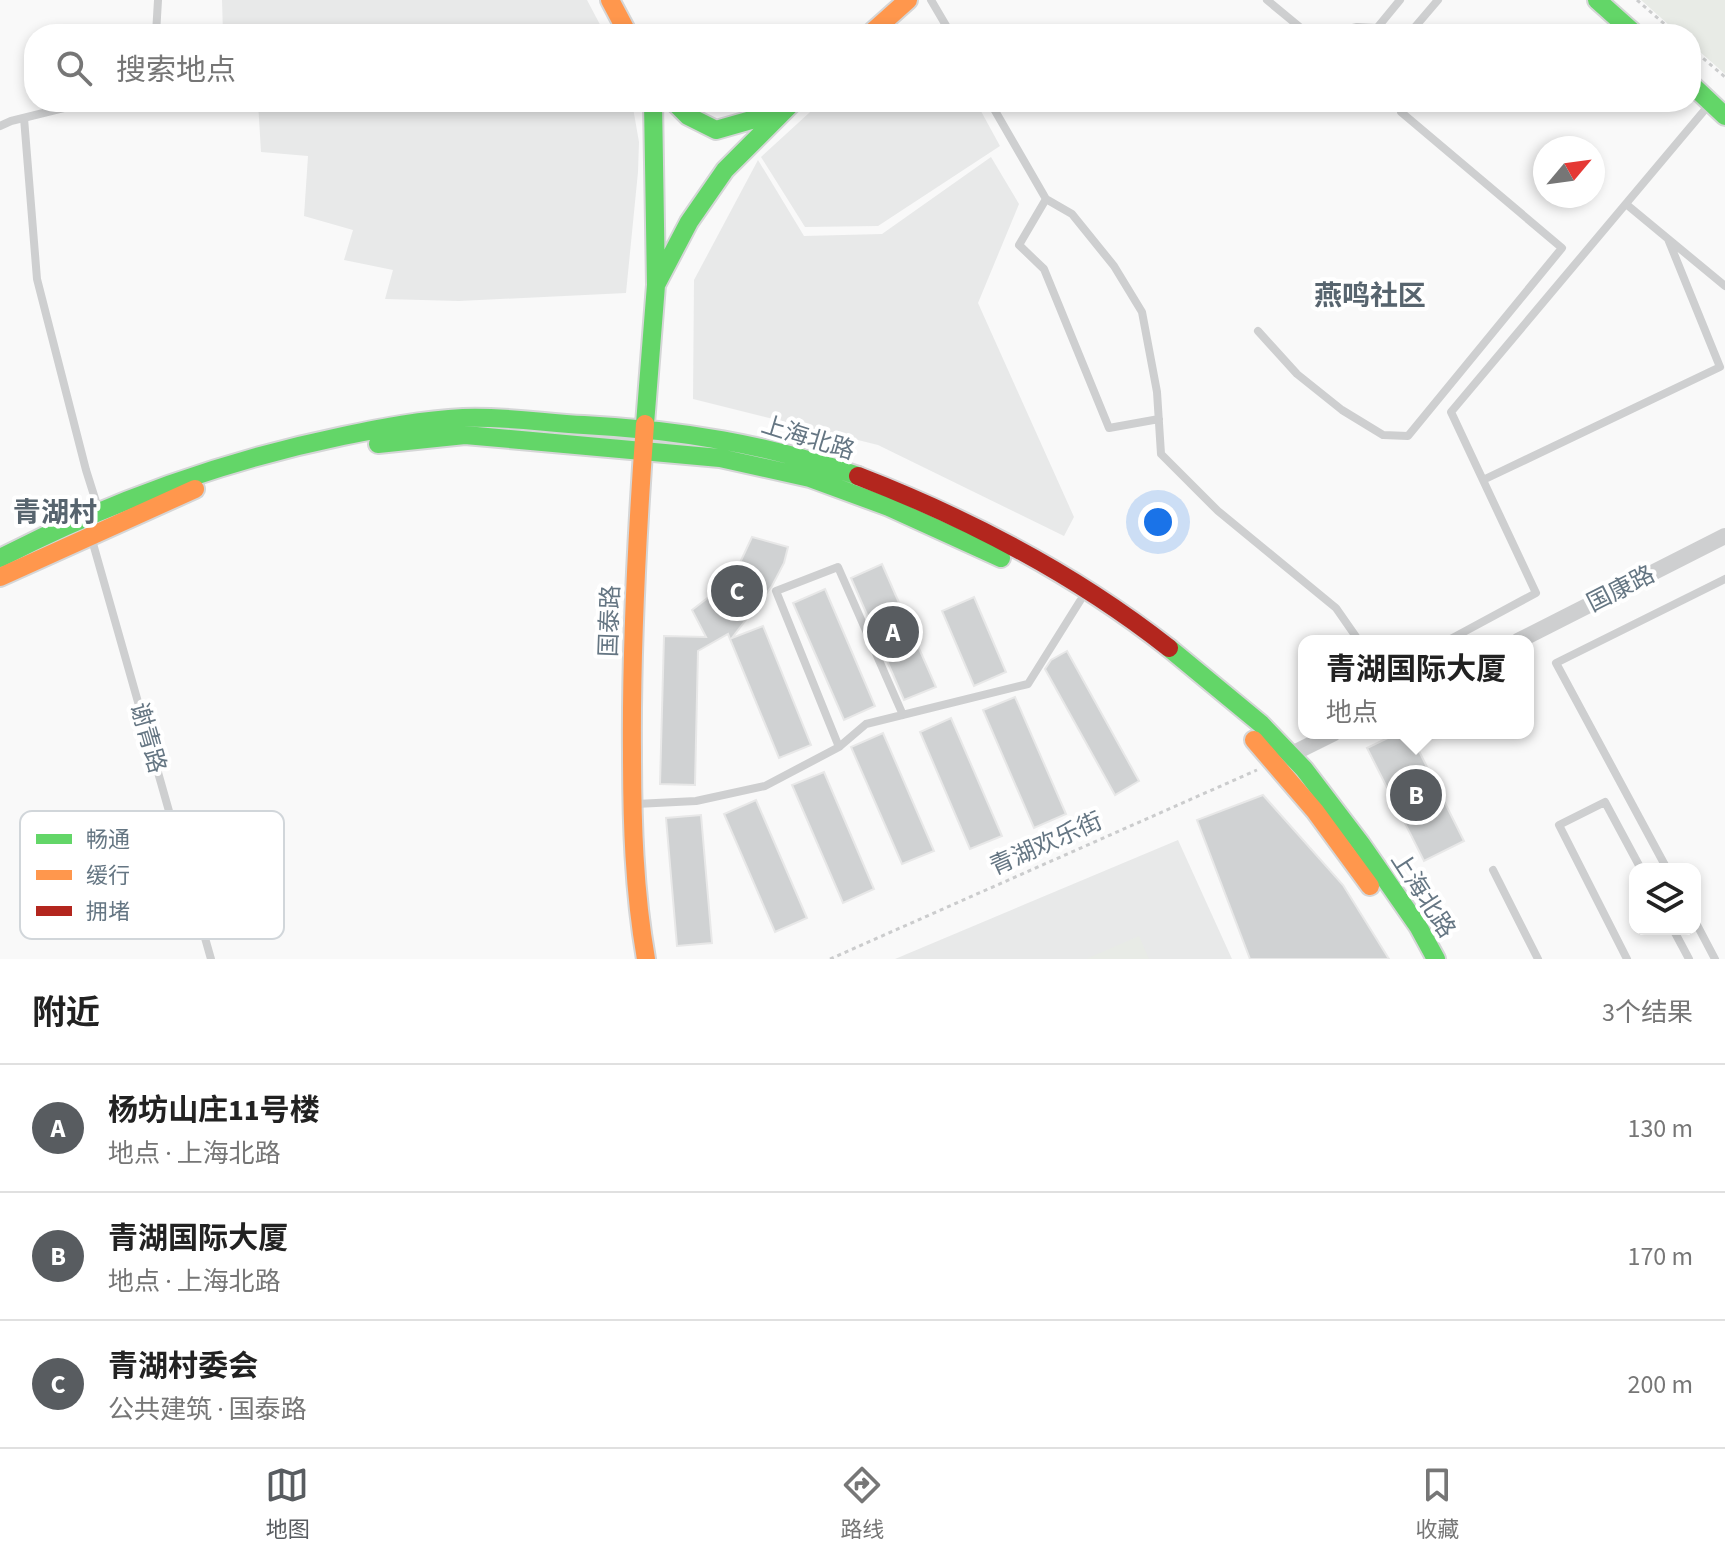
<!DOCTYPE html>
<html lang="zh">
<head>
<meta charset="utf-8">
<style>
  body { margin:0; font-family:"Source Sans 3","Noto Sans SC",sans-serif; background:#f6f6f6; color:#222 }
  .controls { position:absolute; right:24px; bottom:24px; display:grid; overflow:hidden; border-radius:16px; box-shadow:0 4px 12px #0003 }
  .controls button { width:72px; height:72px; display:grid; place-items:center; padding:0; border:0; border-bottom:2px solid #e0e0e0; background:#fff; color:#222; font:40px sans-serif }
  .compass { position:absolute; left:1533px; top:136px; width:72px; height:72px; border-radius:50%; background:#fff; box-shadow:0 4px 12px #0003; rotate:61deg }
  .you { position:absolute; left:1158px; top:522px; width:28px; height:28px; margin:-20px; border:6px solid #fff; border-radius:50%; background:#1a73e8; box-shadow:0 0 0 12px #1a73e833 }
  .badge { display:grid; place-items:center; width:52px; height:52px; border-radius:50%; background:#585c60; color:#fff; font-size:26px; font-weight:700 }
  .pin { position:absolute; translate:-50% -50%; border:4px solid #fff; box-shadow:0 2px 8px #0006 }
  .popup { position:absolute; left:1298px; top:635px; width:236px; height:104px; box-sizing:border-box; display:grid; place-content:center; border-radius:16px; background:#fff; filter:drop-shadow(0 2px 6px #0005); font-size:26px; white-space:nowrap; color:#767676 }
  .popup b { font-size:30px; color:#222 }
  .popup::after { content:''; position:absolute; left:50%; top:100%; margin-left:-16px; border:16px solid transparent; border-top-color:#fff }
  .list { margin:0; padding:0; list-style:none }
  h2 { display:flex; justify-content:space-between; align-items:center; height:104px; margin:0; padding:0 32px; font-size:34px }
  h2 small { font-size:26px; font-weight:400; color:#767676 }
  .list li { display:grid; grid-template-columns:52px 1fr auto; gap:24px; align-items:center; box-sizing:border-box; height:128px; padding:0 32px; border-top:2px solid #e0e0e0 }
  .list b { display:block; font-size:30px; white-space:nowrap }
  .list p { margin:0; font-size:26px; white-space:nowrap; color:#767676 }
  .list em { font-size:26px; font-style:normal; color:#767676 }
  .icon { flex:none; width:44px; height:44px; fill:none; stroke:currentColor; stroke-width:2; stroke-linecap:round; stroke-linejoin:round }
  .map { position:relative; flex:none; width:1725px; height:959px; overflow:hidden }
  .search { position:absolute; background:#fff; box-shadow:0 4px 12px #0003; left:24px; right:24px; top:24px; height:88px; display:flex; align-items:center; gap:20px; box-sizing:border-box; padding:0 28px; border-radius:32px; color:#767676; font-size:30px }
  .sheet { height:488px; background:#fff }
  nav { display:flex; justify-content:space-around; align-items:center; box-sizing:border-box; height:112px; border-top:2px solid #e0e0e0; background:#fff; font-size:22px; color:#767676 }
  nav a { display:grid; justify-items:center; gap:4px }
  nav .on { color:#585c60 }
  .map>svg:first-child { display:block }
</style>
</head>
<body>
<div class="map">
<svg width="1725" height="959" viewBox="0 0 1725 959">
  <rect width="100%" height="100%" fill="#f9f9f9"/>
  <path fill="#e8e9e9" d="M222 0H587L605 34H223Z
    M258 102H632L639 142 638 172 626 293 459 301 385 299 393 270 344 260 353 230 304 216 308 156 261 152Z
    M821 102H976L1000 146 878 226 805 227 761 157Z
    M991 157 1019 204 978 303 1074 517 1064 536 878 445 693 399 694 280 758 160 804 236 882 234Z
    M1178 840 1232 959H895Z"/>
  <path fill="#e8ebe6" d="M1641 0H1725V74L1691 44V34H1679Z
    M1139 936 1149 959H1086Z"/>
  <path fill="#d0d2d3" stroke="#e8e8e8" stroke-width="2" d="M752 537 788 547 784 563 772 586 732 638 763 626 811 745 779 758 728 634 698 651 695 785 660 784 664 636 706 637 692 610 719 589 737 569Z
    M882 564 936 687 904 700 851 578Z
    M825 589 875 706 844 720 793 603Z
    M974 597 1006 672 974 686 942 611Z
    M1067 651 1139 781 1115 795 1045 669 1051 660Z
    M1015 697 1066 814 1034 828 983 710Z
    M951 718 1002 836 970 849 920 732Z
    M883 733 934 851 902 864 851 747Z
    M1398 733H1410L1464 841 1424 861 1367 748Z
    M824 772 874 889 843 903 792 785Z
    M1263 795 1343 885 1389 959H1250L1197 820Z
    M756 800 807 918 775 932 724 814Z
    M701 815 712 943 677 946 666 818Z"/>
  <g fill="none" stroke-linecap="round" stroke-linejoin="round">
    <defs>
      <path id="fast" d="M1597 0 1635 34
        M1691 84 1725 116
        M674 102 688 116 716 130 776 113
        M657 283 689 222 725 170 793 102
        M645 424 656 285 653 102
        M378 444 465 435 720 458 810 478 889 507 1001 558
        M0 558C109 502 222 461 343 436 382 428 422 420 463 418 503 416 544 423 584 425 680 430 767 444 858 476
        M1169 648 1261 724 1304 769 1361 844 1418 926 1436 959"/>
      <path id="slow" d="M610 0 628 34
        M870 34 908 0
        M645 424C637 534 631 643 632 753 632 821 634 891 646 959
        M0 577 195 489
        M1254 740 1315 811 1370 886"/>
      <path id="jam" d="M858 476C969 519 1075 574 1169 648"/>
    </defs>
    <use href="#fast" stroke="#d5d6d7" stroke-width="22"/>
    <use href="#slow" stroke="#d5d6d7" stroke-width="22"/>
    <use href="#jam" stroke="#d5d6d7" stroke-width="22"/>
    <path stroke="#cbcccd" stroke-width="3" stroke-dasharray="4 4" stroke-linecap="butt" d="M1637 0 1676 34
      M1691 48 1725 77
      M830 959 1257 770"/>
    <path stroke="#cecfd0" stroke-width="8" d="M931 0 951 34
      M1267 0 1307 33 1328 34 1357 27 1377 28 1400 0
      M156 34 158 0
      M1409 34 1438 0
      M990 102 1046 199 1072 214 1114 266 1142 312 1157 392 1161 454 1218 511 1336 608 1359 641
      M24 118 37 279 86 470 98 508
      M0 126 11 121 88 102
      M1046 199 1019 245 1044 269 1109 428 1159 419
      M1626 204 1725 286
      M1258 331 1297 374 1342 410 1383 435 1408 436 1562 248 1401 112 1404 102
      M1483 480 1720 367 1668 239
      M92 540 211 959
      M1447 641 1536 593 1451 412 1708 106
      M839 747 776 591 838 567 903 715
      M636 804 696 801 765 786 839 747 866 724 1028 684 1080 601
      M1667 869 1556 663 1725 579
      M1493 870 1538 959
      M1695 921 1715 959
      M1673 929 1689 959
      M1627 959 1559 825 1605 802 1641 869"/>
    <path stroke="#cecfd0" stroke-width="16" d="M1518 641 1725 536
      M1286 757 1334 733"/>
    <use href="#fast" stroke="#63d668" stroke-width="18"/>
    <use href="#slow" stroke="#ff974d" stroke-width="18"/>
    <use href="#jam" stroke="#b3261e" stroke-width="18"/>
  </g>
  <g text-anchor="middle" dominant-baseline="central" stroke-width="8" stroke-linejoin="round" paint-order="stroke">
    <g font-size="24" fill="#657683" stroke="#fff">
      <text transform="translate(808 438) rotate(17)">上海北路</text>
      <text transform="translate(1621 589) rotate(-27)">国康路</text>
      <text transform="translate(610 621) rotate(-88)">国泰路</text>
      <text transform="translate(148 738) rotate(74)">谢青路</text>
      <text transform="translate(1046 844) rotate(-24)">青湖欢乐街</text>
      <text transform="translate(1423 895) rotate(57)">上海北路</text>
    </g>
    <g font-size="28" font-weight="bold" fill="#57646e" stroke="#fff">
      <text x="1370" y="296">燕鸣社区</text>
      <text x="55" y="513">青湖村</text>
    </g>
  </g>
  <rect x="20" y="811" width="264" height="128" rx="12" fill="#fff" stroke="#d1d6da" stroke-width="2"/>
  <rect x="36" y="834" width="36" height="10" fill="#63d668"/>
  <rect x="36" y="870" width="36" height="10" fill="#ff974d"/>
  <rect x="36" y="906" width="36" height="10" fill="#b3261e"/>
  <g font-size="22" fill="#657683">
    <text x="86" y="847">畅通</text>
    <text x="86" y="883">缓行</text>
    <text x="86" y="919">拥堵</text>
  </g>
</svg>
<div class="controls">
<button><svg class="icon" aria-label="layers" viewBox="0 0 24 24"><path d="M12 4l9 5-9 5-9-5zM3 14l9 5 9-5"/></svg></button>
</div>
<svg class="compass" viewBox="-18 -18 36 36"><path d="M0-13l5 13h-10z" fill="#e53935"/><path d="M0 13l5-13h-10z" fill="#767676"/></svg>
<div class="you"></div>
<div class="pin badge" style="left:893px;top:632px">A</div>
<div class="pin badge" style="left:1416px;top:795px">B</div>
<div class="popup"><b>青湖国际大厦</b>地点</div>
<div class="pin badge" style="left:737px;top:591px">C</div>
<div class="search"><svg class="icon" aria-label="search" viewBox="0 0 24 24"><circle cx="10" cy="10" r="6"/><path d="M15 15l6 6"/></svg>搜索地点</div>
</div>
<section class="sheet">
<h2>附近<small>3个结果</small></h2>
<ul class="list">
<li><span class="badge">A</span><div><b>杨坊山庄11号楼</b><p>地点 · 上海北路</p></div><em>130 m</em></li>
<li><span class="badge">B</span><div><b>青湖国际大厦</b><p>地点 · 上海北路</p></div><em>170 m</em></li>
<li><span class="badge">C</span><div><b>青湖村委会</b><p>公共建筑 · 国泰路</p></div><em>200 m</em></li>
</ul>
</section>
<nav>
<a class="on"><svg class="icon" aria-label="map" viewBox="0 0 24 24"><path d="M3 6l6-2 6 2 6-2v14l-6 2-6-2-6 2zM9 4v14M15 6v14"/></svg>地图</a>
<a><svg class="icon" aria-label="directions" viewBox="0 0 24 24"><path d="M12 3l9 9-9 9-9-9zM9 14v-3h6M13 9l2 2-2 2"/></svg>路线</a>
<a><svg class="icon" aria-label="saved" viewBox="0 0 24 24"><path d="M7 4h10v16l-5-4-5 4z"/></svg>收藏</a>
</nav>
</body>
</html>
